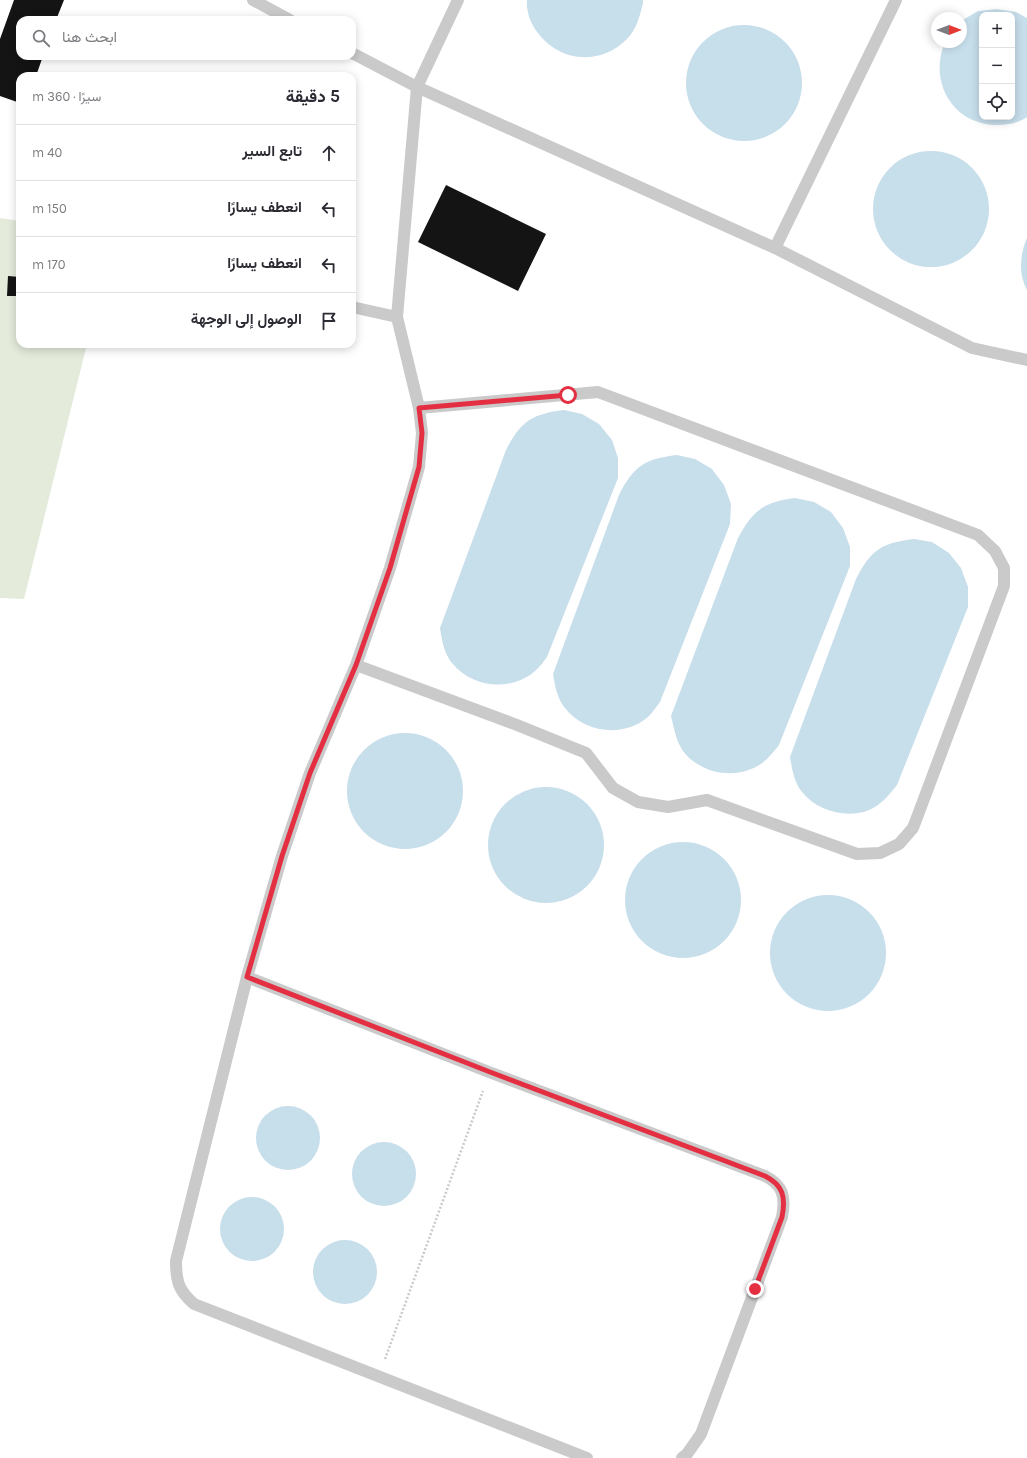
<!DOCTYPE html>
<html lang="ar">
<head>
<meta charset="utf-8">
<style>
  body { margin:0; font-family:Karla,Vazirmatn,sans-serif; background:#f7f7f7; color:#2b2b33; direction:rtl }
  .controls { position:absolute; right:12px; top:12px; display:grid; overflow:hidden; border-radius:8px; box-shadow:0 2px 10px #0003 }
  .controls button { width:36px; height:36px; display:grid; place-items:center; padding:0; border:0; border-bottom:1px solid #e1e1e2; background:#fff; color:#2b2b33; font:20px sans-serif }
  .compass { position:absolute; left:931px; top:12px; width:36px; height:36px; border-radius:50%; background:#fff; box-shadow:0 2px 10px #0003; rotate:90deg }
  .stop { position:absolute; width:12px; height:12px; margin:-9px; border:3px solid #e42f42; border-radius:50%; background:#fff }
  .stop.end { background:#e42f42; border-color:#fff; box-shadow:0 1px 4px #0008 }
  .list { margin:0; padding:0; list-style:none }
  h2 { display:flex; justify-content:space-between; align-items:center; height:52px; margin:0; padding:0 16px; font-size:17px }
  h2 small { font-size:13px; font-weight:400; color:#7c7c81 }
  .list li { display:grid; grid-template-columns:26px 1fr auto; gap:12px; align-items:center; box-sizing:border-box; height:56px; padding:0 16px; border-top:1px solid #e1e1e2 }
  .list b { display:block; font-size:15px; white-space:nowrap }
  .list em { font-size:13px; font-style:normal; color:#7c7c81 }
  .icon { flex:none; width:22px; height:22px; fill:none; stroke:currentColor; stroke-width:2; stroke-linecap:round; stroke-linejoin:round }
  .map { position:relative; flex:none; width:1027px; height:1458px; overflow:hidden; direction:ltr }
  .search { position:absolute; background:#fff; box-shadow:0 2px 10px #0003; left:16px; top:16px; width:340px; height:44px; display:flex; align-items:center; gap:10px; box-sizing:border-box; padding:0 14px; border-radius:12px; color:#7c7c81; font-size:15px }
  .panel { position:absolute; background:#fff; box-shadow:0 2px 10px #0003; left:16px; top:72px; width:340px; height:276px; border-radius:12px; direction:rtl }
  .map>svg:first-child { display:block }
</style>
</head>
<body>
<div class="map">
<svg width="1027" height="1458" viewBox="0 0 1027 1458">
  <rect width="100%" height="100%" fill="#fff"/>
  <path fill="#e4ebdb" d="M0 218 20 221V344H87L24 599 0 598Z"/>
  <path fill="#c7deeb" fill-rule="evenodd" d="M527 0H643V3C640 15 637 29 627 39 599 67 557 62 535 29 530 21 526 10 527 0Z
    M997 9 1016 12 1027 18V117C1019 123 1007 125 997 125 953 125 928 82 945 42H961V21L978 11ZM982 15H1012V117H982Z
    M686 83a58 58 0 1 1 116 0a58 58 0 1 1-116 0Z
    M873 209a58 58 0 1 1 116 0a58 58 0 1 1-116 0Z
    M1027 238V290C1018 274 1020 254 1027 238Z
    M564 410 582 414 599 424 612 440 618 458V478L547 657C543 662 540 667 535 671 511 692 472 688 452 663 444 653 442 641 440 628L506 450C521 421 532 414 564 410Z
    M677 455 695 459 712 469 724 485 731 504 730 524 660 702C656 707 652 713 648 717 624 738 584 733 565 708 557 698 555 686 553 674L619 495C634 466 644 459 677 455Z
    M795 498 814 502 831 512 843 528 850 547V566L779 745C771 755 763 765 751 769 728 779 698 771 683 751 676 741 674 728 671 716L738 538C753 510 764 502 795 498Z
    M914 539 932 542 949 553 961 568 968 587V607L897 785C889 795 881 805 869 810 847 819 817 811 802 792 794 782 792 769 790 757L856 579C871 550 881 543 914 539Z
    M347 791a58 58 0 1 1 116 0a58 58 0 1 1-116 0Z
    M488 845a58 58 0 1 1 116 0a58 58 0 1 1-116 0Z
    M625 900a58 58 0 1 1 116 0a58 58 0 1 1-116 0Z
    M770 953a58 58 0 1 1 116 0a58 58 0 1 1-116 0Z
    M256 1138a32 32 0 1 1 64 0a32 32 0 1 1-64 0Z
    M352 1174a32 32 0 1 1 64 0a32 32 0 1 1-64 0Z
    M220 1229a32 32 0 1 1 64 0a32 32 0 1 1-64 0Z
    M313 1272a32 32 0 1 1 64 0a32 32 0 1 1-64 0Z"/>
  <path fill="#141414" d="M14 0H64L56 20H20V56H43L36 76H20V103L0 96V39Z
    M446 185 546 234 518 291 418 242Z
    M8 276 20 277V296H7Z"/>
  <g fill="none" stroke-linecap="round" stroke-linejoin="round">
    <path stroke="#cacaca" stroke-width="2.5" stroke-dasharray="2 2" stroke-linecap="butt" d="M385 1359 483 1091"/>
    <path stroke="#cacaca" stroke-width="12" d="M253 0 290 20
      M458 0 417 87 397 317 419 408 422 433 419 467 390 568 356 665 310 773 282 856 247 977 176 1261C176 1282 179 1291 194 1304L587 1458
      M352 53 417 87 775 248 896 0
      M775 248 972 348 1027 360
      M352 307 397 317
      M356 665 517 725 586 753 613 788 638 802 668 807 707 800 857 854 880 853 899 844 913 828 1004 586V568L995 551 978 535 598 392 419 408
      M247 977 489 1072 765 1176C783 1185 786 1197 782 1217L701 1434 687 1454 682 1458"/>
  </g>
  <g fill="none" stroke-linecap="round" stroke-linejoin="round">
    <path stroke="#e42f42" stroke-width="5" d="M568 395 419 408 422 433 419 467 390 568 356 665 310 773 282 856 247 977 490 1072 765 1176C783 1185 786 1197 782 1217L755 1289"/>
  </g>
</svg>
<div class="controls">
<button>+</button>
<button>−</button>
<button><svg class="icon" aria-label="locate" viewBox="0 0 24 24"><circle cx="12" cy="12" r="6"/><path d="M12 2v4M12 18v4M2 12h4M18 12h4"/></svg></button>
</div>
<svg class="compass" viewBox="-18 -18 36 36"><path d="M0-13l5 13h-10z" fill="#e53935"/><path d="M0 13l5-13h-10z" fill="#7c7c81"/></svg>
<div class="stop" style="left:568px;top:395px"></div>
<div class="stop end" style="left:755px;top:1289px"></div>
<div class="search"><svg class="icon" aria-label="search" viewBox="0 0 24 24"><circle cx="10" cy="10" r="6"/><path d="M15 15l6 6"/></svg>ابحث هنا</div>
<section class="panel">
<h2>5 دقيقة<small>سيرًا · 360 m</small></h2>
<ul class="list">
<li><svg class="icon" aria-label="ahead" viewBox="0 0 24 24"><path d="M12 20V5M6 11l6-6 6 6"/></svg><div><b>تابع السير</b></div><em>40 m</em></li>
<li><svg class="icon" aria-label="left" viewBox="0 0 24 24"><path d="M17 20v-9H6M10 6l-5 5 5 5"/></svg><div><b>انعطف يسارًا</b></div><em>150 m</em></li>
<li><svg class="icon" aria-label="left" viewBox="0 0 24 24"><path d="M17 20v-9H6M10 6l-5 5 5 5"/></svg><div><b>انعطف يسارًا</b></div><em>170 m</em></li>
<li><svg class="icon" aria-label="arrive" viewBox="0 0 24 24"><path d="M6 21V4h12l-3 4 3 4H6"/></svg><div><b>الوصول إلى الوجهة</b></div></li>
</ul>
</section>
</div>
</body>
</html>
